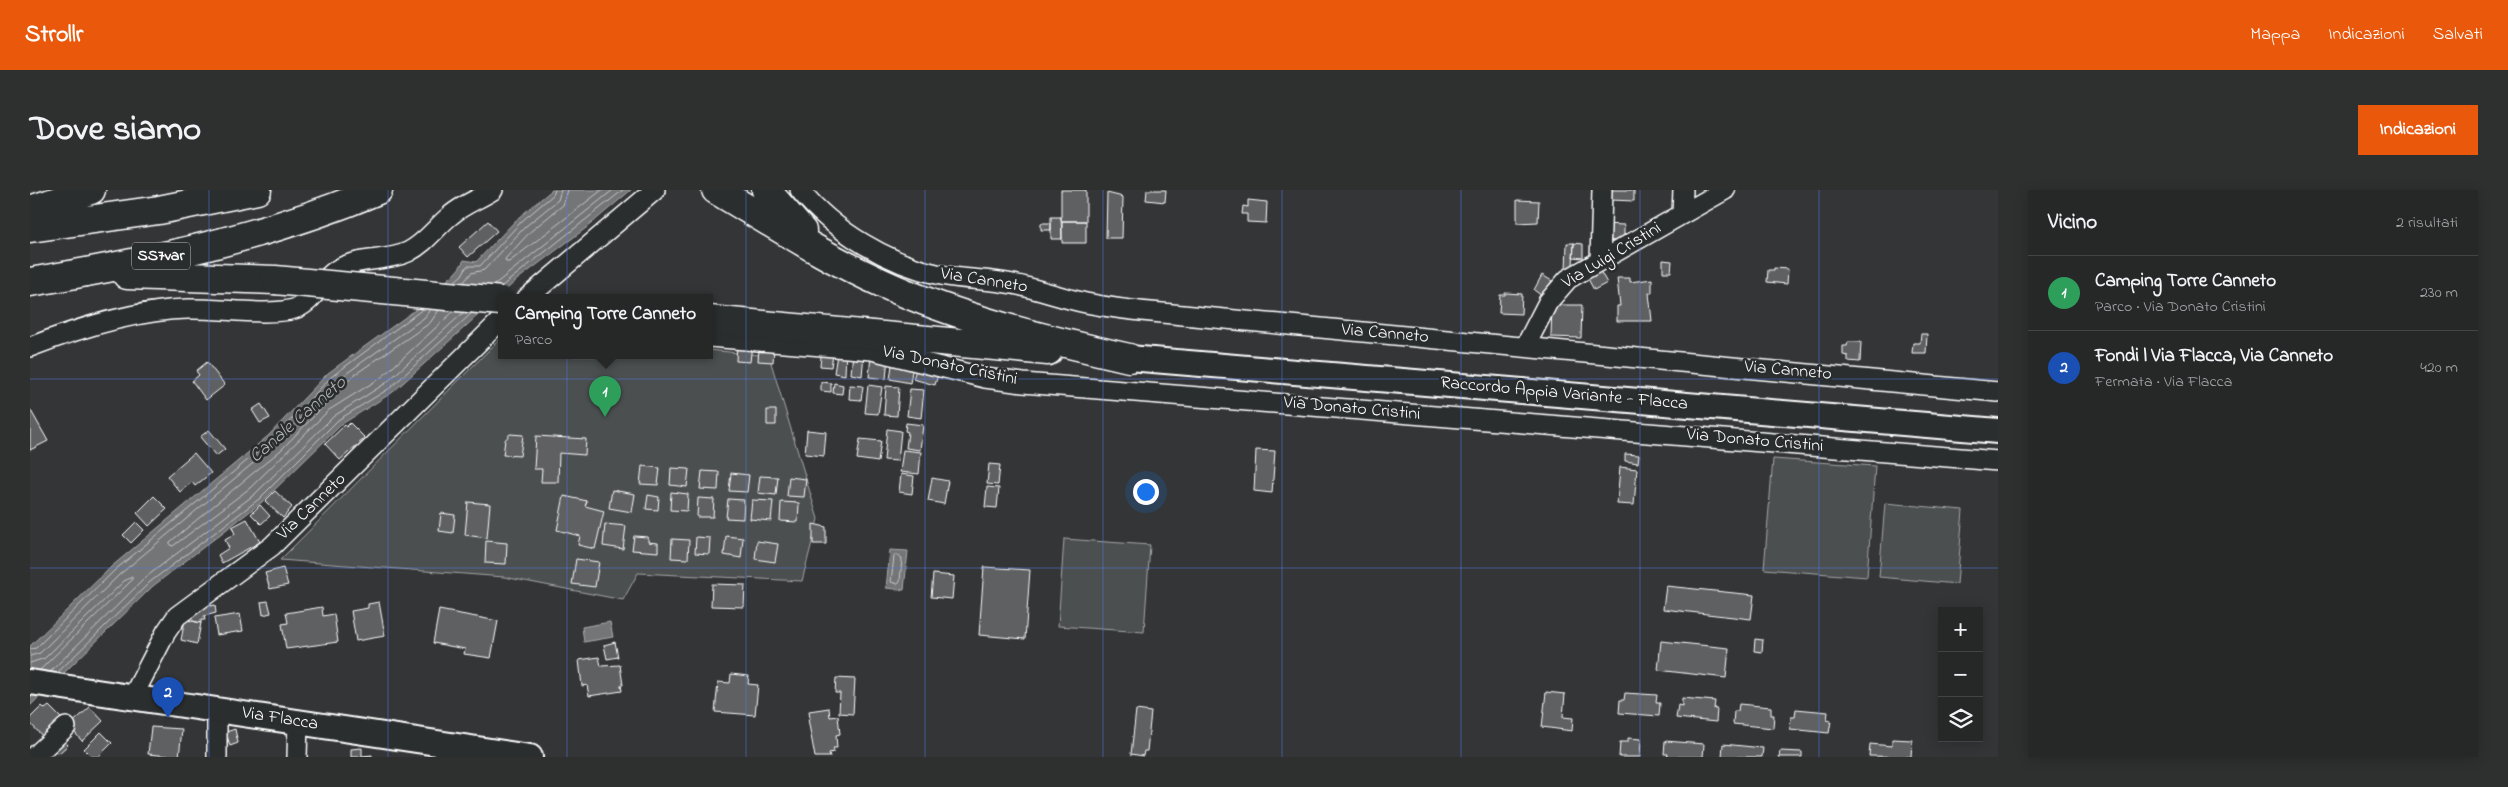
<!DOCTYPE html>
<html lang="it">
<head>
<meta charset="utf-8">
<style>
  body { margin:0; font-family:"Indie Flower",sans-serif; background:#2e3030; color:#f1f3f6 }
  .controls { position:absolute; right:15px; bottom:15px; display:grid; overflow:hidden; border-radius:0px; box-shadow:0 2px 12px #0003 }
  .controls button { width:45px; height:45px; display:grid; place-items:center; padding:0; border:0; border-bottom:1px solid #424445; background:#262828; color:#f1f3f6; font:25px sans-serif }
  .you { position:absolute; left:1115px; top:301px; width:18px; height:18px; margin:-12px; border:4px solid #fff; border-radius:50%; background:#1a73e8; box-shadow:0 0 0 8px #1a73e833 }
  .badge { display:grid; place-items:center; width:32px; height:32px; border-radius:50%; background:#ea580c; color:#fff; font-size:16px; font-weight:700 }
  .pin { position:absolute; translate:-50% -41px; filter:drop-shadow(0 1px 2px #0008) }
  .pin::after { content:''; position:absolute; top:26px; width:18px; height:15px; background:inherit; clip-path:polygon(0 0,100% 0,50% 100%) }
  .popup { position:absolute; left:468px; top:104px; width:215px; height:65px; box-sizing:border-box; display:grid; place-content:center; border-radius:0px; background:#262828; filter:drop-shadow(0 1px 4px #0005); font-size:16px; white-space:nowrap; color:#a4a6a8 }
  .popup b { font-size:19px; color:#f1f3f6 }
  .popup::after { content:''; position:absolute; left:50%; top:100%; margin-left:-10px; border:10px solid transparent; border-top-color:#262828 }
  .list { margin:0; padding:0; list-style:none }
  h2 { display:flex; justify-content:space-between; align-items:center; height:65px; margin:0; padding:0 20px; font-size:21px }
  h2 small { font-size:16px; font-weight:400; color:#a4a6a8 }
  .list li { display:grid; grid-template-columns:32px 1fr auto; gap:15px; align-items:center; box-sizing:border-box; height:75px; padding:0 20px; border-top:1px solid #424445 }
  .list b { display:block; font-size:19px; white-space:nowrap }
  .list p { margin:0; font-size:16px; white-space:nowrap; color:#a4a6a8 }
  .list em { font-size:16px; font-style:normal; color:#a4a6a8 }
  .icon { flex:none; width:28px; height:28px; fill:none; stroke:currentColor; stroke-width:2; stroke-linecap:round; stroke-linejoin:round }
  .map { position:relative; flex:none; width:1968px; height:567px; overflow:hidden; border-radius:0px }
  header { display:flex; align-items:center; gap:30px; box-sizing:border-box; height:70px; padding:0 25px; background:#ea580c; color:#fff }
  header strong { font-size:24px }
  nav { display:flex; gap:28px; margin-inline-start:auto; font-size:18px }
  .intro { display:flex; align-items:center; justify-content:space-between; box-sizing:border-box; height:120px; padding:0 30px }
  h1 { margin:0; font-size:35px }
  .button { padding:12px 22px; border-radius:0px; background:#ea580c; color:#fff; font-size:18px; font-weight:700 }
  main { display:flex; gap:30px; padding:0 30px }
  aside { flex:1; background:#262828; border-radius:0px; box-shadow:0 2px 12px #0003 }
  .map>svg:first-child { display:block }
</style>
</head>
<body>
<header>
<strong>Strollr</strong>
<nav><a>Mappa</a><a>Indicazioni</a><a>Salvati</a></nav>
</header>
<div class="intro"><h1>Dove siamo</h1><a class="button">Indicazioni</a></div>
<main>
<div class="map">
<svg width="1968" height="567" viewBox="0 0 1968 567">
  <rect width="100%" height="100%" fill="#333536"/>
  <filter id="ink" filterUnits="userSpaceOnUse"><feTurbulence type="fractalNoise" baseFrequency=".02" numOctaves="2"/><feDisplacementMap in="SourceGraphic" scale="10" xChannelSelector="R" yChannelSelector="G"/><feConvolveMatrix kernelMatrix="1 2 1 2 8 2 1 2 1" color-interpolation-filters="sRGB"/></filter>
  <g filter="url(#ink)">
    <path fill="#4c4f50" stroke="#a6a7a8" d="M471 148V166H679V160L739 166 788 329 772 391 608 383 593 410 474 387 250 370Z
      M1743 269 1845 276 1837 387 1734 379Z
      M1855 313 1933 320 1927 394 1849 387Z
      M1034 349 1120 355 1114 442 1028 436Z"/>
    <path fill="#737576" stroke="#abacad" d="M522 0H601L556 38 488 89 363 202 312 234 232 312 123 396 0 516V456L81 377 238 246 298 183 388 118C397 97 424 93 434 70L446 72 488 28Z
      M860 360 878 361 874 400 856 398Z
      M580 432 583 447 554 452 552 437Z"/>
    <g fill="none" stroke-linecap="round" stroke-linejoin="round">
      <path stroke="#c7c8c8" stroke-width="1" d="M538 0 533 15 501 41 475 69 476 72H479L572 0
        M424 92 432 85 437 76H450L492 31 523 5 525 0
        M434 92 441 83 454 80 496 36 528 10 531 0
        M464 95 583 0
        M472 96 593 0
        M409 120 400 133 324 185 251 260 140 352V355L143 356 220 298 299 220 352 187 423 122
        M866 365 872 368 870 392 868 394 861 392 864 367Z
        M0 459 6 458 85 380 242 250 301 187 393 119
        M0 466 10 463 89 385 246 254 306 191 395 127 400 119
        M0 473 15 468 94 391 102 387V390L10 480
        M20 482 116 387 225 304 304 226 356 193 433 123
        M27 483 120 392 229 309 308 230 360 198 442 123"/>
    </g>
    <path fill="#5f6162" stroke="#fff" d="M1031 0H1056V31H1031Z
      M1117 0H1136L1135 12 1116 10Z
      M1581 0H1604V11L1581 10Z
      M1077 3 1093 7 1092 48H1076Z
      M1218 10 1237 12 1236 33 1217 32V24H1212L1213 16 1218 17Z
      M1487 10 1509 11 1508 32 1487 33Z
      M1021 27H1031L1032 49H1021Z
      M458 31 467 41 438 67 429 57Z
      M1032 31H1056V53H1032Z
      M1011 33H1021V40H1011Z
      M1574 34 1594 35V48L1586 51 1574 50Z
      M1537 53H1544L1543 76 1536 80Z
      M1544 53 1553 54V68L1543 67Z
      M1633 70 1642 71 1641 82H1633Z
      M1744 78 1758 79 1757 94 1737 92 1738 80H1744Z
      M1570 81 1577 93 1564 100 1557 87Z
      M1512 85 1522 91 1512 106 1504 100Z
      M1587 88H1600V92L1622 89V103H1619L1622 131H1587V116H1590Z
      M1475 103 1492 104 1491 124 1469 123 1470 105H1475Z
      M1522 115H1552L1551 148 1521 147Z
      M1891 144H1897L1896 163H1882L1883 153H1890Z
      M1818 152H1831L1830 172 1818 171V166L1813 165V156H1817Z
      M707 153 722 154 720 172 706 171Z
      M792 156 804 158 801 177 790 176Z
      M729 158 744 159 743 172 728 171Z
      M808 158H816L815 185 804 183Z
      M823 162 834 163 832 186 821 184Z
      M841 165 858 167 856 189 839 187Z
      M177 172 195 195 176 210 162 191 169 185 166 181Z
      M862 175 874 177 883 175 880 193 860 189Z
      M887 176 909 181 905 195 883 189Z
      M791 192 801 193V202L791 201Z
      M804 193 813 195 812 204 803 203Z
      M820 195 833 196 831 210 819 209Z
      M838 195 852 197 848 224 835 223Z
      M856 196 869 197 867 226 854 225Z
      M880 199 894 200 891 228 877 226Z
      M231 214 240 228 230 233 222 220Z
      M0 219 18 251 0 260Z
      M737 220H746V235H737Z
      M320 233 335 248 310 270 295 254 315 235 316 237Z
      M876 233 893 235 890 260 876 258 878 242 875 241Z
      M857 239 871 241 868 271 854 270Z
      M179 240 195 259 186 266 170 247Z
      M777 240 796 242 794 266 775 264Z
      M480 244 493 245 490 266 473 265 475 250Z
      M506 246 556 249 555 265 529 263 528 292H511L512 279H504Z
      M830 249 851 251 848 272 827 269Z
      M873 260 891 262 889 284 870 282Z
      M1226 260 1245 261 1242 303 1224 301Z
      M164 263 181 283 165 296 162 292 150 302 137 286Z
      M1595 264 1609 265 1608 273 1595 271Z
      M959 274 970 275 968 295 957 294Z
      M612 276 630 278 628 295 610 294Z
      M1590 277 1607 279 1604 315 1587 314Z
      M641 278 659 279 657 297 640 295Z
      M672 281 689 282 688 300 670 299Z
      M701 283 719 285 717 302 699 301Z
      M871 284 884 286 882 304 869 302Z
      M730 286 748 287 746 305 728 303Z
      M759 287 776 289 774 307 757 306Z
      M902 288 918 291 914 314 898 311Z
      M957 297 969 298 967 318 955 317Z
      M582 300 605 304 602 322 579 318Z
      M245 301 262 317 253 328 235 311Z
      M641 302 658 304 657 321 640 320Z
      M618 305 629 307 628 320 616 319Z
      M124 306 137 319 119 336 107 323Z
      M534 306 557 311 555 316 574 321 565 359 548 355 550 346 527 340Z
      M668 308 684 309 683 327H667Z
      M698 309 714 310 713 329 696 328Z
      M722 310 743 311 741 331 720 329Z
      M438 312 460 314 457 348 435 345Z
      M751 312 769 313 768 332 750 331Z
      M230 315 240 326 231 334 221 324Z
      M411 323 425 325 423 343 409 341Z
      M217 329 230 352 192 373 188 365 199 358 195 350 205 344 202 337Z
      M106 332 114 340 101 353 93 345Z
      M575 334 596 336 593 359 573 356Z
      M783 334 796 337V354H783Z
      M604 346 618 347V352L628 353V362L602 360Z
      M696 346 713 348 711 368 694 365Z
      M666 347 680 348 679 364 665 363Z
      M642 349 659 350 658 369 641 368Z
      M456 351 477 353 476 374 455 373Z
      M727 351 748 354 745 372 725 369Z
      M546 369 569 372 565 397 542 394Z
      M954 377 1000 380 995 449 949 445Z
      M253 378 258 395 240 399 235 383Z
      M903 384 924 386 922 409 901 407Z
      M682 394 715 395 714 417 681 416Z
      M1636 396 1724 405 1721 429 1633 419Z
      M238 411 241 423 233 425 231 412Z
      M349 412 355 446 326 451 321 421 338 418V414Z
      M185 415 186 423 174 426 175 430H171V433L153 429 173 417Z
      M292 417 293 426 304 424 308 452 256 459 252 434 258 433 256 423Z
      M409 420 468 431 461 468 434 464 435 459 403 453Z
      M210 424 213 441 187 445 184 428Z
      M155 429 171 433 167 454 151 450Z
      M1725 449 1733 450 1732 462 1724 461Z
      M1631 451 1699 458 1696 488 1628 480Z
      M585 452 588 467 577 469 574 455Z
      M569 467 571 476 590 475 593 495H591L592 501 559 506 557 495 552 496 549 470Z
      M701 484 719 486 718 494 728 495 725 525 685 522 688 492 700 493Z
      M806 488 825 489 823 524 809 523 810 503H805Z
      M1516 502 1535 504 1533 527 1543 528 1542 541 1512 537Z
      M1595 503 1627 505 1626 513H1630L1629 526 1589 523 1590 510H1594Z
      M1652 508 1685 511 1684 519H1687L1686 532 1646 528 1648 515 1652 516Z
      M1709 514 1741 517V525H1744L1743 538 1703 534 1704 521H1708Z
      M12 516 15 519 19 516 32 529 13 547 0 533V528Z
      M60 517 73 531 52 551 39 536Z
      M799 518 800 527 808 526 810 544 806 545 807 558H803L804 562 799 563 800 567H785L778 529H780L779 521Z
      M1766 519 1798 522 1797 530 1801 531 1799 543 1760 539 1761 527H1765Z
      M1106 520 1121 522 1117 561H1114L1113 566 1101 564Z
      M121 537 152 539 149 567 118 564Z
      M205 539 208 553 200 556 196 542Z
      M71 542 82 553 68 567H62L54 559Z
      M30 545 38 555 28 564 19 554Z
      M1598 548 1611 549 1610 567H1589L1590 552H1598Z
      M1862 549 1882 550 1881 567 1839 566 1840 554 1862 556Z
      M1635 551 1674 554 1673 567H1637L1638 564H1634Z
      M1693 554 1733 558 1732 567H1692Z
      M332 558V566L342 565V567H321V559Z
      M1750 561 1772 562V567H1749Z"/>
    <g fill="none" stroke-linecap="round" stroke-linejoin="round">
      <defs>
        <path id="minor" d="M770 0C803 41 859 74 911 85 935 90 959 89 983 94 1008 99 1032 108 1056 113 1081 118 1107 121 1132 123L1968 202
          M1652 24 1653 0
          M1570 71 1572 0
          M497 108 625 0
          M679 147 842 160 955 188 993 193 1968 271
          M0 157C49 138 105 120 158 119 187 118 239 126 264 119 285 113 290 89 308 79 329 67 356 72 378 62 396 53 406 37 421 25 434 14 449 9 463 0
          M1495 157 1518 112 1538 89 1695 0
          M102 508 136 442 147 426 242 356 471 130
          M187 519V567
          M4 567 36 537
          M267 567 268 532"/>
        <path id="major" d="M1099 168 1968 241
          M0 492 500 567"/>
        <path id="highway" d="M686 0C740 32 794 67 852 93 930 129 1015 149 1099 168
          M736 0 772 41
          M0 20 61 0
          M0 38 129 20 227 0
          M97 85 245 90
          M0 92C118 72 238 47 348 0
          M679 130 1018 161"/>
      </defs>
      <use href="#minor" stroke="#fff" stroke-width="22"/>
      <use href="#major" stroke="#fff" stroke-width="28"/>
      <use href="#highway" stroke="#fff" stroke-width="31"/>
      <use href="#minor" stroke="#2a2d2e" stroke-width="19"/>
      <use href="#major" stroke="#2a2d2e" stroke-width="24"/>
      <use href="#highway" stroke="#2a2d2e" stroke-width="28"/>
      <defs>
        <path id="highway-bridge" d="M245 90 471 111"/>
      </defs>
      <use href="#highway-bridge" stroke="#fff" stroke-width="31" stroke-linecap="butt"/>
      <use href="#highway-bridge" stroke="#2a2d2e" stroke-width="28"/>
    </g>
  </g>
  <path fill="none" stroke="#567ae2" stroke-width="1" stroke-opacity="0.55" d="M179 0V567M358 0V567M537 0V567M716 0V567M895 0V567M1073 0V567M1252 0V567M1431 0V567M1610 0V567M1789 0V567M0 189H1968M0 378H1968"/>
  <g text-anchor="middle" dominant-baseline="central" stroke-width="5" stroke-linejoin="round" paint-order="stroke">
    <rect fill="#2a2d2e" stroke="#bfc0c0" stroke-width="1" x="102" y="52.5" width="58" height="27" rx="4"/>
    <g font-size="16" font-weight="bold" fill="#fff">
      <text x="131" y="66">SS7var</text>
    </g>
    <g font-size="18" fill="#fff" stroke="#2a2d2e">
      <text transform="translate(1582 66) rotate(-31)">Via Luigi Cristini</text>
      <text transform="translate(954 91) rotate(9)">Via Canneto</text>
      <text transform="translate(1355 144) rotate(5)">Via Canneto</text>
      <text transform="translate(920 176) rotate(12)">Via Donato Cristini</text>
      <text transform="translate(1758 181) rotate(5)">Via Canneto</text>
      <text transform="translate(1534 204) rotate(5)">Raccordo Appia Variante - Flacca</text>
      <text transform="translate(1322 219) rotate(5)">Via Donato Cristini</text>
      <text transform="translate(1725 251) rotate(5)">Via Donato Cristini</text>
      <text transform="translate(282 317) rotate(-44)">Via Canneto</text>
      <text transform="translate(250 529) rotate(9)">Via Flacca</text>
    </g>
    <g font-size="19" font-style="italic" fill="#b2b3b4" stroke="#2a2d2e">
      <text transform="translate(268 230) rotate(-41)">Canale Canneto</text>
    </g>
  </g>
</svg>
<div class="controls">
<button>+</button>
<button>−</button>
<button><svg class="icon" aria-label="layers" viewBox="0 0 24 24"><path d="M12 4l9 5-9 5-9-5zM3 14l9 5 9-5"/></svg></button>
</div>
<div class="you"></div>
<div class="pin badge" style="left:575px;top:227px;background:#2e9e5b">1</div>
<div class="popup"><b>Camping Torre Canneto</b>Parco</div>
<div class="pin badge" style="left:138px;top:528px;background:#1a4fb4">2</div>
</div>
<aside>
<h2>Vicino<small>2 risultati</small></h2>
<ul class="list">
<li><span class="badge" style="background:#2e9e5b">1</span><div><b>Camping Torre Canneto</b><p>Parco · Via Donato Cristini</p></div><em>230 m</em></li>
<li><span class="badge" style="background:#1a4fb4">2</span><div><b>Fondi | Via Flacca, Via Canneto</b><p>Fermata · Via Flacca</p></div><em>420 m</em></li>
</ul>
</aside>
</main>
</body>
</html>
